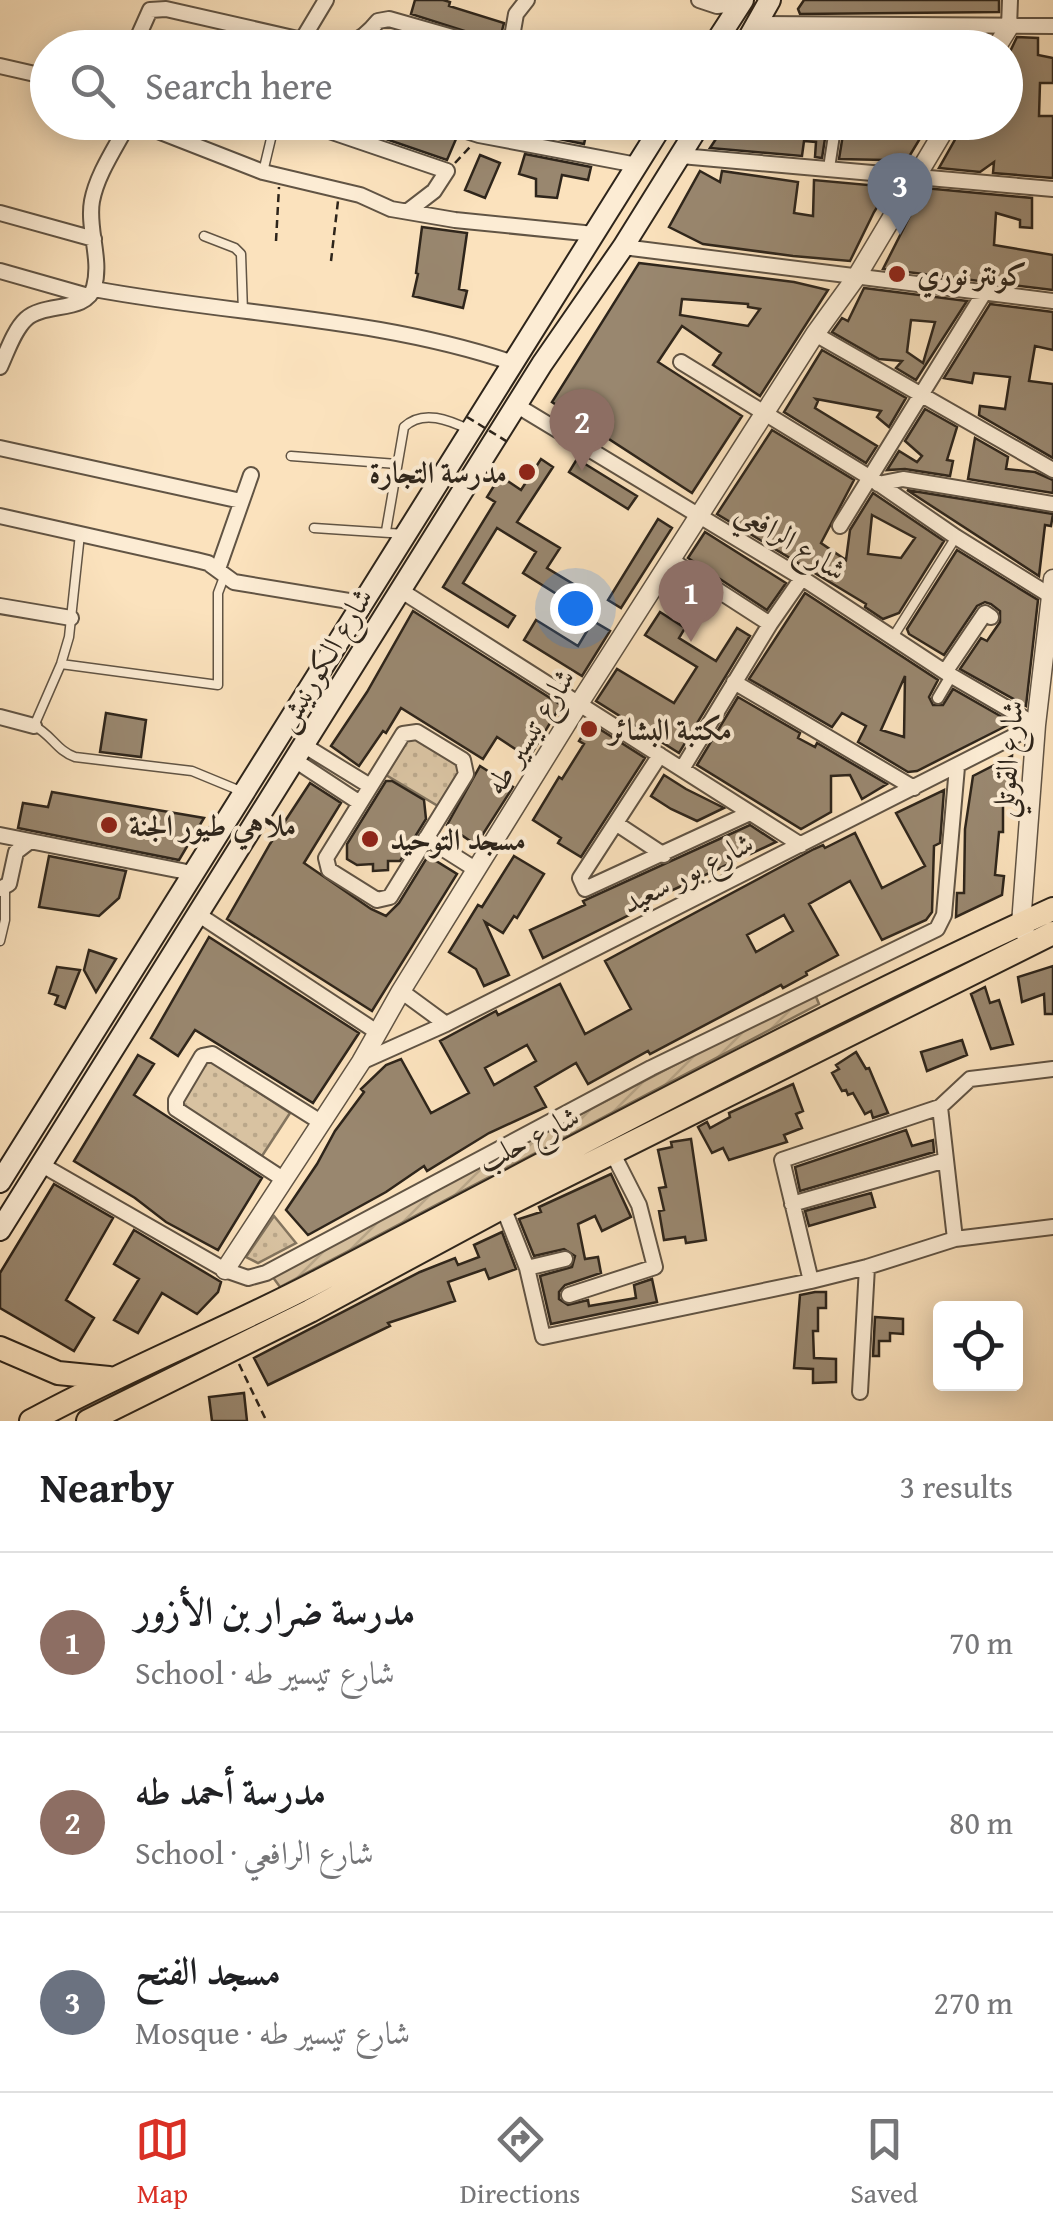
<!DOCTYPE html>
<html lang="en">
<head>
<meta charset="utf-8">
<style>
  body { margin:0; font-family:"Gentium Book Plus",Amiri,serif; background:#f6f6f6; color:#202124 }
  .controls { position:absolute; right:30px; bottom:30px; display:grid; overflow:hidden; border-radius:10px; box-shadow:0 5px 25px #0003 }
  .controls button { width:90px; height:90px; display:grid; place-items:center; padding:0; border:0; border-bottom:2px solid #e0e0e0; background:#fff; color:#202124; font:50px sans-serif }
  .you { position:absolute; left:575px; top:608px; width:35px; height:35px; margin:-25px; border:8px solid #fff; border-radius:50%; background:#1a73e8; box-shadow:0 0 0 15px #1a73e833 }
  .badge { display:grid; place-items:center; width:65px; height:65px; border-radius:50%; background:#d93025; color:#fff; font-size:32px; font-weight:700 }
  .pin { position:absolute; translate:-50% -82px; filter:drop-shadow(0 2px 5px #0008) }
  .pin::after { content:''; position:absolute; top:52px; width:35px; height:30px; background:inherit; clip-path:polygon(0 0,100% 0,50% 100%) }
  .list { margin:0; padding:0; list-style:none }
  h2 { display:flex; justify-content:space-between; align-items:center; height:130px; margin:0; padding:0 40px; font-size:42px }
  h2 small { font-size:32px; font-weight:400; color:#757577 }
  .list li { display:grid; grid-template-columns:65px 1fr auto; gap:30px; align-items:center; box-sizing:border-box; height:180px; padding:0 40px; border-top:2px solid #e0e0e0 }
  .list b { display:block; font-size:38px; white-space:nowrap }
  .list p { margin:0; font-size:32px; white-space:nowrap; color:#757577 }
  .list em { font-size:32px; font-style:normal; color:#757577 }
  .icon { flex:none; width:55px; height:55px; fill:none; stroke:currentColor; stroke-width:2; stroke-linecap:round; stroke-linejoin:round }
  .map { position:relative; flex:none; width:1053px; height:1421px; overflow:hidden }
  .search { position:absolute; background:#fff; box-shadow:0 5px 25px #0003; left:30px; right:30px; top:30px; height:110px; display:flex; align-items:center; gap:25px; box-sizing:border-box; padding:0 35px; border-radius:55px; color:#757577; font-size:38px }
  .sheet { height:670px; background:#fff }
  nav { display:flex; justify-content:space-around; align-items:center; box-sizing:border-box; height:140px; border-top:2px solid #e0e0e0; background:#fff; font-size:28px; color:#757577 }
  nav a { display:grid; justify-items:center; gap:5px }
  nav .on { color:#d93025 }
  .map>svg:first-child { display:block }
</style>
</head>
<body>
<div class="map">
<svg width="1053" height="1421" viewBox="0 0 1053 1421">
  <defs>
    <pattern id="park-dots" width="8" height="8" patternUnits="userSpaceOnUse" patternTransform="scale(2.5)"><rect width="8" height="8" fill="#d8c2a1"/><path d="M2 2h.1M6 6h.1" fill="none" stroke="#baa78a" stroke-width="1.8" stroke-linecap="round"/></pattern>
    <pattern id="garden-furrows" width="10" height="10" patternUnits="userSpaceOnUse" patternTransform="scale(2.5)"><rect width="10" height="10" fill="#d8c2a1"/><path d="M-1 1l2-2M0 10L10 0M9 11l2-2" fill="none" stroke="#baa78a"/></pattern>
  </defs>
  <rect width="100%" height="100%" fill="#fbe2bd"/>
  <filter id="stains"><feTurbulence type="fractalNoise" baseFrequency=".002" numOctaves="4"/><feColorMatrix values="0 0 0 0 .2 0 0 0 0 .09 0 0 0 0 .02 0 0 0 .5 -.17"/></filter>
  <radialGradient id="worn" r=".72"><stop offset=".6" stop-color="#630" stop-opacity="0"/><stop offset="1" stop-color="#630" stop-opacity=".3"/></radialGradient>
  <path fill="url(#park-dots)" stroke="#83745e" stroke-width="2.5" d="M411 735 462 767 438 806 386 775Z
    M208 1059 290 1113 262 1156 179 1104Z
    M274 1216 296 1243 258 1263 246 1257Z"/>
  <path fill="url(#garden-furrows)" stroke="#83745e" stroke-width="2.5" d="M814 992 819 1004 280 1287 272 1276Z"/>
  <path fill="#99876f" stroke="#2e251b" stroke-width="2.5" fill-rule="evenodd" d="M415 0H443L450 2 449 6 504 23 499 42 411 14Z
    M804 0H999V12L800 14 798 9Z
    M1017 37 1038 38V55L1053 58V83H1040L1039 116H1053V178L993 173 994 162 980 172 939 168 965 122H1006V60Z
    M382 122 426 138 430 129 456 139 447 160 377 136Z
    M475 122H589L584 144Z
    M727 122 813 126 826 132 822 158 815 157 816 142 804 141 802 156 710 148Z
    M845 122H930L904 165 886 160 839 159Z
    M525 154 591 167 588 180 562 175 557 198 536 196V179L519 174Z
    M480 155 500 163 485 198 465 190Z
    M700 171 720 182 722 171 798 182 794 213 813 216 814 180 890 187 874 212 850 261 793 256 703 244 669 227Z
    M924 188 1032 198V228L1020 227V220L996 213 994 245 1053 255V290L883 269Z
    M422 227 467 233 459 289 467 291 463 308 413 296 418 274 416 273Z
    M639 263 794 282 828 290 760 396 713 365 721 353 682 326 658 362 742 416 692 493 552 402ZM682 299 748 304V307L760 309 748 326 680 315Z
    M864 288 967 301 916 380 896 368 902 361 879 359 832 332 842 318 848 321ZM911 320 935 322 923 363 907 352Z
    M990 304 1053 312V350L1035 346 1029 381 1053 384V458L979 415 980 406 1005 409 1010 377 974 373 972 383 944 378Z
    M822 350 906 398 889 427 877 417 881 411 816 399 818 401 815 408 877 446 866 463 784 412Z
    M925 409 957 427 947 460 953 461 950 476 905 469 887 470 899 451 917 462 922 456 905 441Z
    M772 430 854 480 821 543 846 560 850 530 873 493 944 541 899 613 883 619 865 607 866 604 717 514ZM872 515 915 538 901 558 868 554Z
    M975 438 1008 457 1006 469 1035 472 1053 480V493L968 479Z
    M541 459 553 467 517 522 560 548 547 568 588 593 579 608 523 573 536 552 497 528 463 583 515 616 508 627 443 587 495 502 487 497 500 476 521 490Z
    M577 459 637 496 628 509 569 472Z
    M907 490 1053 514 1051 526 1045 525 1039 576Z
    M658 519 672 528 621 608 608 600Z
    M705 532 786 583 767 610 688 558Z
    M957 550 1038 600 1026 706 960 669 981 638 987 641 1000 622V611L991 604 985 602 977 606 944 655 909 634 907 629Z
    M805 593 938 680 929 697 933 705H943L953 689 1009 721 1008 725 917 771 908 772 858 742 866 726 842 713 832 727 749 679ZM905 676 904 737 881 730Z
    M413 611 561 705 529 758 497 737 483 759 401 708 386 733 383 731 359 766 331 746 367 692Z
    M660 612 685 628 679 638 716 661 737 628 750 636 679 753 596 701 617 669 674 703 697 667 645 635Z
    M536 620 578 646 593 621 610 631 582 676 524 640Z
    M738 697 800 733 798 738 815 747 817 743 887 784 862 799 850 775 831 776V812L801 829 697 765Z
    M106 713 146 720 141 757 100 752Z
    M590 723 645 758 581 857 558 843 561 838 533 820 559 777 562 779 584 744 579 741Z
    M1012 756 1009 793H1003V832H999L995 875 1004 876 1002 895 956 917 957 893H964L965 829 973 776Z
    M480 766 513 787 476 845 447 825Z
    M664 775 686 789 724 808 697 821 671 809 651 796Z
    M386 781H392L424 800 426 819 400 861H388V870L373 871V864L357 865 347 859V844Z
    M310 783 341 803 304 863 371 909 386 916 399 903 428 856 457 874 372 1011 227 919 270 844Z
    M944 790 940 843 934 846 932 912 926 920 882 940 850 881 809 904 838 955 806 972 807 975 783 988 781 985 650 1054 648 1051 588 1084 576 1063 535 1087 546 1107 489 1133 427 1171 424 1166 386 1192 308 1235 286 1210 317 1164 335 1131 364 1092 361 1089 386 1065 401 1059 431 1113 469 1093 440 1041 496 1011 498 1015 560 984 585 1034 631 1009 605 961 814 849 823 845 825 848 855 833 882 888 925 866 896 813ZM784 915 793 931 756 952 747 935ZM527 1045 536 1061 494 1085 485 1068Z
    M52 792 204 818 179 860 18 828 23 803 48 807Z
    M750 825 776 842 634 908 635 912 543 958 530 930 585 905 583 901Z
    M49 856 126 871 119 898 99 916 39 907Z
    M514 856 544 874 517 918 514 916 503 933 485 922 509 975 484 986 476 969 449 952 478 905 482 907Z
    M209 937 359 1033 313 1103 195 1030 178 1056 151 1038Z
    M89 950 116 959 96 992 84 970Z
    M1053 966V1014H1045L1044 994 1022 1002 1018 977Z
    M57 967 80 970 65 1008 55 1004 58 996 49 993Z
    M985 987 990 1003 999 1000 1013 1044 991 1049 971 994Z
    M962 1040 967 1055 927 1071 921 1052Z
    M856 1052 866 1069 869 1068 888 1113 873 1118 871 1111 865 1114 853 1093 848 1095 846 1090 842 1091 832 1073 839 1069 836 1065Z
    M138 1055 154 1064 134 1095 262 1178 218 1250 166 1222 135 1198 74 1161Z
    M793 1084 803 1111 796 1114 802 1128 784 1135 787 1142 729 1160 723 1148 712 1153 698 1127 707 1122 710 1128 730 1117 729 1113Z
    M906 1130 912 1146 933 1140 934 1152 800 1191 795 1167Z
    M691 1139 706 1240 686 1243 685 1237 664 1240 659 1211 664 1210 659 1188 666 1187 658 1150 672 1147 671 1142Z
    M611 1174 631 1217 602 1231 595 1216 578 1224 585 1259 598 1257 601 1273 565 1285 559 1292V1299L568 1305 588 1300 589 1306 636 1298 634 1285 652 1279 657 1302 551 1324 540 1276 572 1267 575 1256 564 1249 534 1256 519 1219 541 1212 539 1207Z
    M54 1184 113 1218 66 1300 94 1318 74 1351 0 1308V1273Z
    M871 1193 875 1207 809 1226 805 1211Z
    M134 1230 221 1282 218 1292 197 1314 162 1293 138 1333 114 1320 139 1279 114 1264Z
    M502 1232 516 1269 489 1279 485 1269 448 1282 455 1301 388 1323 390 1326 268 1385 254 1358 420 1272 455 1258 458 1265 479 1257 474 1245Z
    M815 1292H826V1308H818V1331H813L814 1358 836 1359V1382L813 1383V1369L794 1368 800 1295Z
    M875 1317 903 1319V1334L890 1333V1341H879V1356H873Z
    M244 1393 247 1421H212L209 1397Z"/>
  <g fill="none" stroke-linecap="round" stroke-linejoin="round">
    <defs>
      <path id="service" d="M929 48 932 26
        M263 172 275 122
        M204 236 235 248 241 254 243 312
        M291 456 397 464
        M314 528 405 534
        M386 531 404 427C423 409 449 420 470 430
        M80 534 69 637 61 664 34 726C51 734 57 751 75 757L192 771 243 792
        M893 637 956 537
        M61 664 218 685V593L224 577
        M0 941 5 920V888"/>
      <path id="pedestrian" d="M858 48 865 25
        M821 122 836 125
        M829 168 836 122
        M938 698 951 676"/>
      <path id="minor" d="M699 0 717 6 740 4
        M756 24 1053 26
        M1009 27 1010 0
        M302 40C339 44 352 53 378 21L389 19 491 48
        M133 48 150 10 166 9 302 40 326 0
        M510 48 516 14 527 0
        M0 66 48 77
        M135 122 263 172 360 195 391 209 455 220 594 234
        M303 122 447 171 434 191 408 211
        M438 122 479 135 637 165
        M681 156 1053 189
        M0 213 94 239
        M623 247 1053 301
        M0 271 88 296
        M94 289C233 315 378 317 513 363
        M815 334 1053 470
        M681 362 869 477 956 537 1051 596
        M0 367C7 352 14 330 26 319 44 302 87 313 94 287 102 259 87 228 92 201 97 174 116 147 129 122
        M516 405 802 578 945 672 1036 725
        M0 448 241 501
        M878 484 903 479 1053 504
        M0 516 196 560 208 563 234 582 361 603
        M840 526 984 293
        M671 560 770 624
        M218 569 251 475
        M400 590 801 845
        M0 606 71 618
        M945 672 985 613 991 617
        M734 682 914 788
        M0 717 34 726
        M417 732 463 760 466 774 390 897 377 900 329 870 326 858 403 734Z
        M305 746 370 786
        M660 755 580 878 585 889 750 813
        M296 761 360 803
        M682 769 770 624 802 578
        M617 824 664 855
        M0 835 192 873
        M426 838 475 869
        M0 889 9 884 16 852 29 842
        M199 915 377 1032
        M401 991 446 1024
        M361 1062 446 1024 1036 725
        M42 1165 225 1270 248 1278 266 1273 651 1068 937 929 944 915 957 767
        M283 1179 176 1109V1100L202 1056 212 1054 319 1121
        M792 1204 946 1160
        M503 1207 527 1268 543 1337 811 1281 867 1267 955 1239 1053 1227
        M955 1239 940 1107 970 1079 1053 1069
        M527 1268 565 1259
        M811 1281 782 1160 940 1107
        M569 1295 655 1267 639 1205 612 1152
        M860 1392 867 1267"/>
      <path id="tertiary" d="M996 48 1009 27
        M1025 933 1021 924 1036 725 1053 579
        M225 1270 361 1062 401 991 580 702 815 334 857 276 949 122"/>
      <path id="secondary" d="M712 48 743 0
        M743 48 770 0
        M0 1182 664 122
        M0 1230 542 364 623 247 701 122"/>
      <path id="primary" d="M0 1348 58 1373 109 1378
        M31 1421C124 1370 223 1331 317 1282 561 1155 803 1023 1053 909
        M88 1421 310 1311 503 1207 1053 933"/>
    </defs>
    <use href="#service" stroke="#615444" stroke-width="11"/>
    <use href="#pedestrian" stroke="#615444" stroke-width="14"/>
    <use href="#minor" stroke="#615444" stroke-width="18"/>
    <use href="#tertiary" stroke="#615444" stroke-width="21"/>
    <use href="#secondary" stroke="#2e251b" stroke-width="24"/>
    <use href="#primary" stroke="#2e251b" stroke-width="26"/>
    <path stroke="#2e251b" stroke-width="2.5" stroke-dasharray="8 5" stroke-linecap="butt" d="M455 163 470 147
      M276 241 279 187
      M331 261 338 201
      M239 1364 266 1420"/>
    <use href="#service" stroke="#fcecd4" stroke-width="8"/>
    <use href="#pedestrian" stroke="#fcecd4" stroke-width="10"/>
    <use href="#minor" stroke="#fcecd4" stroke-width="14"/>
    <use href="#tertiary" stroke="#fcecd4" stroke-width="18"/>
    <use href="#secondary" stroke="#fcecd4" stroke-width="20"/>
    <use href="#primary" stroke="#fbe2bd" stroke-width="22"/>
    <path stroke="#2e251b" stroke-width="2.5" stroke-dasharray="8 5" stroke-linecap="butt" d="M467 417 511 444"/>
  </g>
  <g fill="#8f2418" stroke="#fcecd4" stroke-width="4">
    <circle cx="897" cy="274" r="10"/>
    <circle cx="527" cy="472" r="10"/>
    <circle cx="589" cy="729" r="10"/>
    <circle cx="109" cy="825" r="10"/>
    <circle cx="370" cy="839" r="10"/>
  </g>
  <g text-anchor="middle" dominant-baseline="central" stroke-width="8" stroke-linejoin="round" paint-order="stroke">
    <g font-size="30" font-weight="bold" fill="#2e251b" stroke="#fcecd4" text-anchor="start">
      <text x="917" y="274">كونتر نوري</text>
      <text x="507" y="472" text-anchor="end">مدرسة التجارة</text>
      <text x="609" y="729">مكتبة البشائر</text>
      <text x="129" y="825">ملاهي طيور الجنة</text>
      <text x="390" y="839">مسجد التوحيد</text>
    </g>
    <g font-size="30" fill="#2e251b" stroke="#fcecd4">
      <text transform="translate(792 540) rotate(32)">شارع الرافعي</text>
      <text transform="translate(323 659) rotate(-59)">شارع الكورنيش</text>
      <text transform="translate(529 731) rotate(-58)">شارع تيسير طه</text>
      <text transform="translate(1007 759) rotate(-85)">شارع القوتلي</text>
      <text transform="translate(687 872) rotate(-27)">شارع بور سعيد</text>
      <text transform="translate(528 1138) rotate(-27)">شارع حلب</text>
    </g>
  </g>
  <rect width="100%" height="100%" filter="url(#stains)"/>
  <rect width="100%" height="100%" fill="url(#worn)"/>
</svg>
<div class="controls">
<button><svg class="icon" aria-label="locate" viewBox="0 0 24 24"><circle cx="12" cy="12" r="6"/><path d="M12 2v4M12 18v4M2 12h4M18 12h4"/></svg></button>
</div>
<div class="you"></div>
<div class="pin badge" style="left:691px;top:642px;background:#8d6e63">1</div>
<div class="pin badge" style="left:582px;top:471px;background:#8d6e63">2</div>
<div class="pin badge" style="left:900px;top:235px;background:#6b7280">3</div>
<div class="search"><svg class="icon" aria-label="search" viewBox="0 0 24 24"><circle cx="10" cy="10" r="6"/><path d="M15 15l6 6"/></svg>Search here</div>
</div>
<section class="sheet">
<h2>Nearby<small>3 results</small></h2>
<ul class="list">
<li><span class="badge" style="background:#8d6e63">1</span><div><b>مدرسة ضرار بن الأزور</b><p>School · شارع تيسير طه</p></div><em>70 m</em></li>
<li><span class="badge" style="background:#8d6e63">2</span><div><b>مدرسة أحمد طه</b><p>School · شارع الرافعي</p></div><em>80 m</em></li>
<li><span class="badge" style="background:#6b7280">3</span><div><b>مسجد الفتح</b><p>Mosque · شارع تيسير طه</p></div><em>270 m</em></li>
</ul>
</section>
<nav>
<a class="on"><svg class="icon" aria-label="map" viewBox="0 0 24 24"><path d="M3 6l6-2 6 2 6-2v14l-6 2-6-2-6 2zM9 4v14M15 6v14"/></svg>Map</a>
<a><svg class="icon" aria-label="directions" viewBox="0 0 24 24"><path d="M12 3l9 9-9 9-9-9zM9 14v-3h6M13 9l2 2-2 2"/></svg>Directions</a>
<a><svg class="icon" aria-label="saved" viewBox="0 0 24 24"><path d="M7 4h10v16l-5-4-5 4z"/></svg>Saved</a>
</nav>
</body>
</html>
